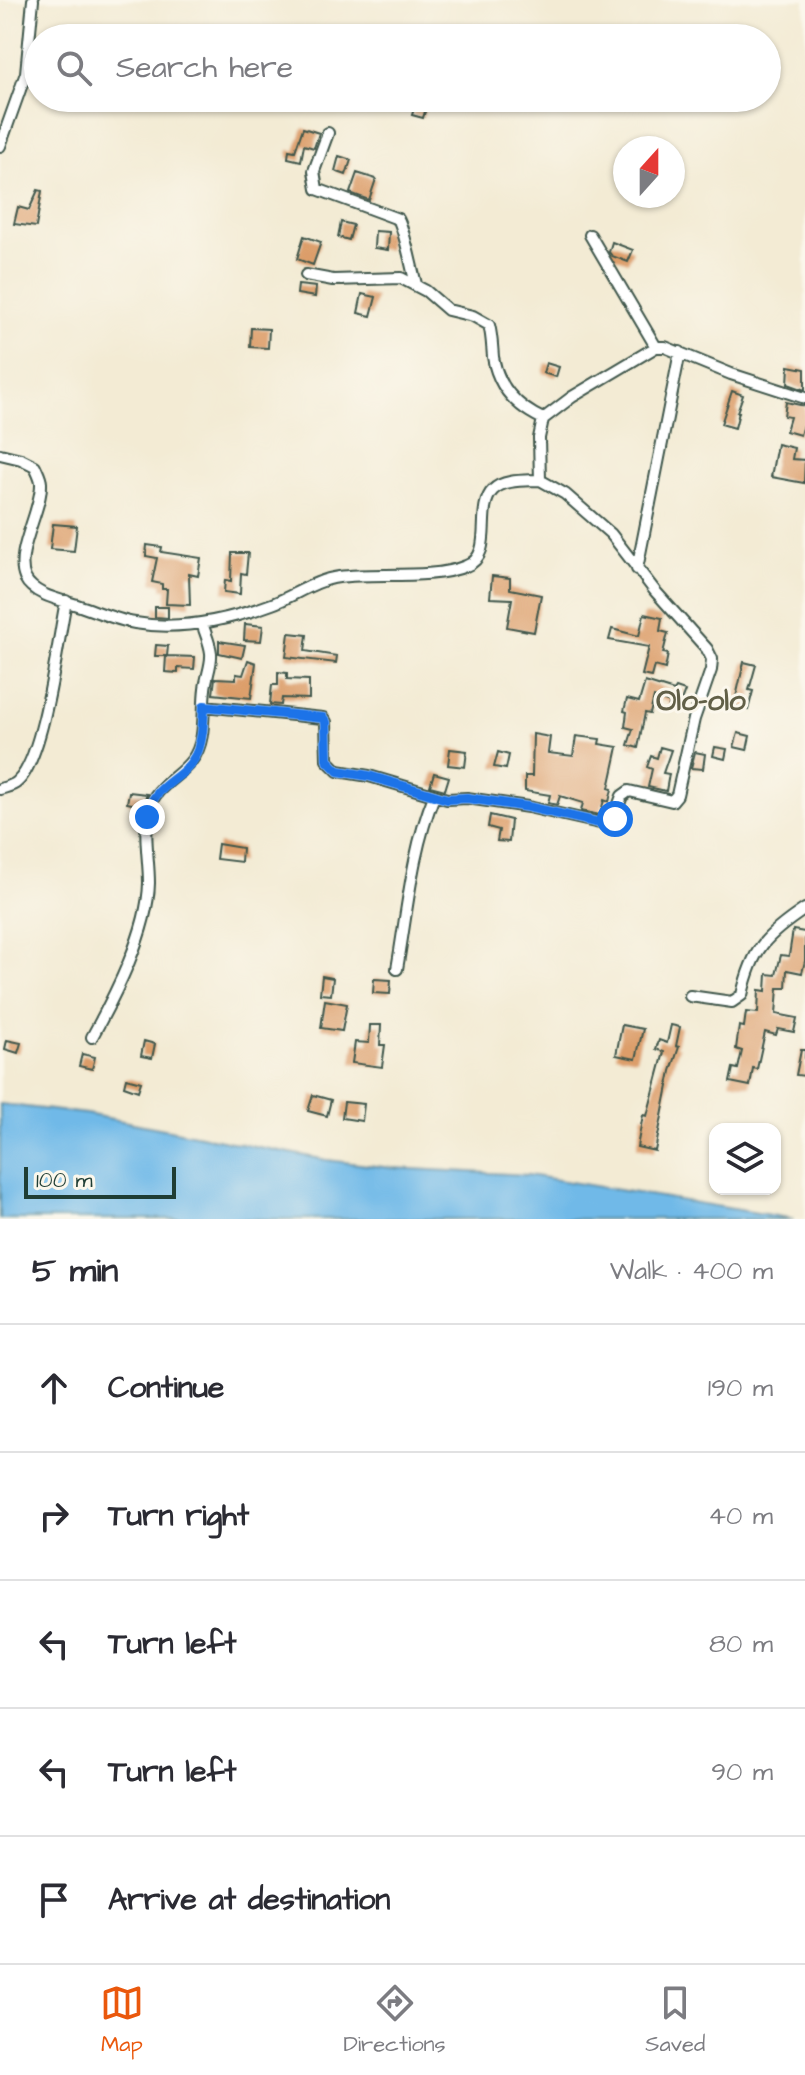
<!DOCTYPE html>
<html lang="en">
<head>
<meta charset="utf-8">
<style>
  body { margin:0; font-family:"Architects Daughter",sans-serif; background:#f2f2f3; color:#2b2b33 }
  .controls { position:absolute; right:24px; bottom:24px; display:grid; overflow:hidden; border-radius:16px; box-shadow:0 2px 6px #0004 }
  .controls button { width:72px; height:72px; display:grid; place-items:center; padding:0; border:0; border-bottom:2px solid #e1e1e2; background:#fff; color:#2b2b33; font:40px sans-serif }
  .compass { position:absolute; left:613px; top:136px; width:72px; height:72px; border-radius:50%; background:#fff; box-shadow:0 2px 6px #0004; rotate:21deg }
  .scale { position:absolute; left:24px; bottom:20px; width:152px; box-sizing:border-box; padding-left:8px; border:4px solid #1f3d34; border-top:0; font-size:22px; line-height:28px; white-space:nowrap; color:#1f3d34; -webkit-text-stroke:6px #fbf7ec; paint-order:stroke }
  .stop { position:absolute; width:24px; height:24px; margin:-18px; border:6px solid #1a73e8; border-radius:50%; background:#fff }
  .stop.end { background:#1a73e8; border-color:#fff; box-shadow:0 2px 8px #0008 }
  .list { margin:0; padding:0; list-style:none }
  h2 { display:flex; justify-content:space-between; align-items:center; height:104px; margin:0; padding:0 32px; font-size:34px }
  h2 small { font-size:26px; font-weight:400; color:#7c7c81 }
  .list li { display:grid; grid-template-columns:52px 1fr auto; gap:24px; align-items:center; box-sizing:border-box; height:128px; padding:0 32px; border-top:2px solid #e1e1e2 }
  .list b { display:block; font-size:30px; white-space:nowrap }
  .list em { font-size:26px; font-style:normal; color:#7c7c81 }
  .icon { flex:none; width:44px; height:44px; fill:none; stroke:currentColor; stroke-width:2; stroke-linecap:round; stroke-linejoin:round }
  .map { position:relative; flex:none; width:805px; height:1219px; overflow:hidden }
  .search { position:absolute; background:#fff; box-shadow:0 2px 6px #0004; left:24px; right:24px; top:24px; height:88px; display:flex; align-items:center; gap:20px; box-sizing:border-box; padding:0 28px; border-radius:44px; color:#7c7c81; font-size:30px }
  .sheet { height:744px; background:#fff }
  nav { display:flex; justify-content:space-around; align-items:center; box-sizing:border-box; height:112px; border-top:2px solid #e1e1e2; background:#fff; font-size:22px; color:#7c7c81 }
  nav a { display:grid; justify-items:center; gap:4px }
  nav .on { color:#ea580c }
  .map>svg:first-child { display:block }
</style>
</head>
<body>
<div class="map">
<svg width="805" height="1219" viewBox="0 0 805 1219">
  <rect width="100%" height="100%" fill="#fbf7ec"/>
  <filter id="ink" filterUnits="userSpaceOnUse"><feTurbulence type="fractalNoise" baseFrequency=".0125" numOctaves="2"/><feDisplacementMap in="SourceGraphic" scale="16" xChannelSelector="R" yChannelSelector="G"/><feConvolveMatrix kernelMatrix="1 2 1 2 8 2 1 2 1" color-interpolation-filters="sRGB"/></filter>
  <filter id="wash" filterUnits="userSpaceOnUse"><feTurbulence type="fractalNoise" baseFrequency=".006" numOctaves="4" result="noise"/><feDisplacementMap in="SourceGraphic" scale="32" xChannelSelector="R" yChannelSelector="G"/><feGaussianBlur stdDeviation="1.8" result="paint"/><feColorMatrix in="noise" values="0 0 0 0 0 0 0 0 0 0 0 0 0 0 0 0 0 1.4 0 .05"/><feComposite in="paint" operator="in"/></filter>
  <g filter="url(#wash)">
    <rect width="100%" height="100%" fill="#f3ebd4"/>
    <path fill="#6fb9e8" stroke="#477b8e" stroke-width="2" d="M0 1104 86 1114 327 1160 392 1168 528 1175 794 1219H0Z"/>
    <g id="blocks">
      <path fill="#dc9d69" d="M416 102 427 105 423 118 412 115Z
        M303 128 319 133 314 148 304 145 301 161 288 158 289 150 295 151Z
        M339 156 351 160 346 175 335 171Z
        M357 173 376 179 369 200 350 193Z
        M38 190 42 191 36 227 14 224 18 207 29 210Z
        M341 222 353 225 349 240 338 237Z
        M375 231 389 232 388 250 374 248Z
        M304 236 321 242 313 265 297 259Z
        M612 242 633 250 628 262 612 256 609 252Z
        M298 285 316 287 315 297 297 294Z
        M362 294 376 297 371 316 358 313Z
        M251 328 269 329 268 348 250 347Z
        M546 363 559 367 556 377 543 373Z
        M789 366 805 369V390L788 384Z
        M732 391 743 395 737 412H739L735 428 721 424Z
        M786 402 805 406V418L800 435 786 431 790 417 784 416Z
        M777 444 794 448 792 459 805 460 804 483 771 477Z
        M53 524 77 526 74 551 50 549Z
        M147 545 162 547 161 552 201 558 198 576 189 574 190 605 166 604 167 589H162V584L152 582 157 558 146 556Z
        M232 553H248L246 574 241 573 240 594 224 592 225 580 231 581Z
        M492 576 510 578V589L541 595 534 632 507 627 512 599 490 598Z
        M155 607H168V618L155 617Z
        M644 614 662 618 660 631 668 633 663 653 668 654 665 669 654 666 651 677 642 675 649 647 609 640 612 629 639 636Z
        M245 624 263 626 261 641 244 640Z
        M289 633 307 635 305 651 337 656 336 663 286 657Z
        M219 641 245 645 242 658 219 653Z
        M156 645 168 646 167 656 195 657 194 669 178 668V673L165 672 166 656H155Z
        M248 660 256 663 251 698 213 694 215 678 236 679V674L243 675Z
        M744 662 756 665 749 690 753 691 748 710 734 706Z
        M278 672 287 673V679L309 680V699L282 698 281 705 270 704 272 685H278Z
        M645 682 674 691 676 688 685 691 678 709 669 706 670 703 654 697 650 714 645 713 638 748 628 745 633 729 625 727 627 712 624 711 627 699 639 702Z
        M738 733 750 736 747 750 734 747Z
        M533 734 550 737 548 753 573 756 576 736 600 739 599 744 618 747 609 788 612 789 609 802 604 800 600 815 581 811 583 803 560 796 557 805 548 803 550 795 525 791V776H532Z
        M660 747 671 750 663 773 669 774 666 791 648 787 652 769 647 767 651 756 657 758Z
        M715 747 727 749 725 759 713 756Z
        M450 749 467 751 465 767 448 765Z
        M498 752 509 755 506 769 494 767Z
        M695 752 705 754 703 769 691 768Z
        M434 773 449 777 445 790 430 786Z
        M129 792 147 794 142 806 127 803Z
        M490 815 511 820 509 842 497 841 499 830 488 827Z
        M218 844 242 848 241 862 216 859Z
        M793 930 805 932V961L802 973 787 970 786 988H778L776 1014 797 1018 794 1032 778 1029 776 1035 765 1032 757 1069 753 1068 750 1086 730 1082 733 1068 738 1069 742 1051 736 1049 739 1026 744 1027 746 1012 758 1013 759 990 766 991 767 974 776 975 781 955 789 956Z
        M322 976 333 978 331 995 320 994Z
        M374 979 391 980 390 994 373 993Z
        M325 1000 347 1004 342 1031 321 1028Z
        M370 1025H381L380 1045H385L382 1067 352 1063 355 1042 369 1043Z
        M622 1025 643 1029 636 1059 616 1055Z
        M671 1025 680 1027 676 1046 679 1047 671 1071 655 1151 637 1147 643 1115 647 1116 664 1052 656 1049 659 1040 667 1043Z
        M7 1040 21 1043 18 1053 5 1049Z
        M144 1041 155 1044 152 1058 141 1056Z
        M801 1050H805V1076L796 1075Z
        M82 1054 95 1057 92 1069 79 1066Z
        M126 1078 141 1082 138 1091 124 1086Z
        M313 1095 331 1100 327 1116 308 1111Z
        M344 1102 364 1104 362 1121 342 1118Z"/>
    </g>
  </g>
  <g filter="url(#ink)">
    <use href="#blocks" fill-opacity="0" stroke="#3f574c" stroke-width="2"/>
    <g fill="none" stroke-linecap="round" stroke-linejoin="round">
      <defs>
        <path id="minor" d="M328 133 314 171 317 189 398 219C404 228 412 270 416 284
          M0 146 26 73 33 0
          M590 235 656 347
          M306 275 333 280 401 278 426 291 448 310 473 316 489 325C492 336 492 346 493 357 498 387 517 407 543 419
          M0 454 21 459 35 466C37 471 41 478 41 483 42 511 14 552 25 578 33 595 61 600 77 605 96 611 116 620 135 623 181 631 229 620 272 604 294 596 315 580 339 577 377 572 432 580 466 566 496 555 474 509 493 490 504 479 526 481 540 480L539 438 543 419 572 397 656 347H665L731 374 805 398
          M637 569 680 352
          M204 706 323 718 326 722 327 760 338 771 369 776 447 799 467 798 528 807 604 824 612 823 622 796 629 791 672 801 677 795 694 719 711 670 712 659 707 649 655 591 611 534 565 494 540 480
          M0 789C6 787 13 786 17 782 44 759 58 640 66 601
          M397 969C407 912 412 850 434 796
          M690 996 732 1002 742 995C752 949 766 935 805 909
          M92 1037C115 995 148 931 149 883 149 858 143 834 149 810 154 786 179 778 192 760 207 741 202 711 205 689 206 677 212 665 211 653 210 643 205 633 202 623"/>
      </defs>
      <use href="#minor" stroke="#3f574c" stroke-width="14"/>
      <use href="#minor" stroke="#fff" stroke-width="10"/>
    </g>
  </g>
  <g fill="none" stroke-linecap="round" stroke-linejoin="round" filter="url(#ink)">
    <path stroke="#1a73e8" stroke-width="10" d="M147 817C153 782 183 782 196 755 203 740 203 721 204 706L323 718 326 722 327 760 338 771 369 776 447 799 467 798 528 807 604 824 612 823 615 819"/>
  </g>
  <g text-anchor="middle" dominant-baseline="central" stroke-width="6" stroke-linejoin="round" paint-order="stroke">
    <g font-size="30" font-weight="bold" fill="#615f47" stroke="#fbf7ec">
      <text x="701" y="701">Olo-olo</text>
    </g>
  </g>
</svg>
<div class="controls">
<button><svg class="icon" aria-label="layers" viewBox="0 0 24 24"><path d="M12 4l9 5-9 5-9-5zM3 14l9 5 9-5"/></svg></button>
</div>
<svg class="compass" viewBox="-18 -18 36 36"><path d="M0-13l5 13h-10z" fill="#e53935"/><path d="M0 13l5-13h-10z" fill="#7c7c81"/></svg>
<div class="scale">100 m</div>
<div class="stop" style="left:615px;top:819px"></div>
<div class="stop end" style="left:147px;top:817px"></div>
<div class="search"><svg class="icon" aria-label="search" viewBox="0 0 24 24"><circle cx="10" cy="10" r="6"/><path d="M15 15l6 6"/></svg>Search here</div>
</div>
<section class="sheet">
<h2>5 min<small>Walk · 400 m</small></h2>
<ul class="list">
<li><svg class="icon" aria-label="ahead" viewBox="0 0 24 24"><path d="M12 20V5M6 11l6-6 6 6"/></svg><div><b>Continue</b></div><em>190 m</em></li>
<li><svg class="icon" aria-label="right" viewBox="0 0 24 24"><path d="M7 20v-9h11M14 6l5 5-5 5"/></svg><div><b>Turn right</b></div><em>40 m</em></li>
<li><svg class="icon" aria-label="left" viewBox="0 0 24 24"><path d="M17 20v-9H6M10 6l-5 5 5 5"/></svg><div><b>Turn left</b></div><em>80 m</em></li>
<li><svg class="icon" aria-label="left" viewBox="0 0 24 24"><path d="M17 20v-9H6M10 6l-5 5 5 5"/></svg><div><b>Turn left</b></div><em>90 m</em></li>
<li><svg class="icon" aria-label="arrive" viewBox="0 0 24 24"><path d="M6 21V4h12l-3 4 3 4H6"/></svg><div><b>Arrive at destination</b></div></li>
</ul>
</section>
<nav>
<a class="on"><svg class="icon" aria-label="map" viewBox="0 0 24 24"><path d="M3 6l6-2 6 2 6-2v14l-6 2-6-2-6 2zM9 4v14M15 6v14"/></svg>Map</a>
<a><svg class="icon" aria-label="directions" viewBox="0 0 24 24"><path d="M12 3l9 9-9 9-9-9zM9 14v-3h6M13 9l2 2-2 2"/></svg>Directions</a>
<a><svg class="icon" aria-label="saved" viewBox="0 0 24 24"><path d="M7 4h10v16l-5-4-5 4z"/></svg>Saved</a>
</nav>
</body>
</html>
